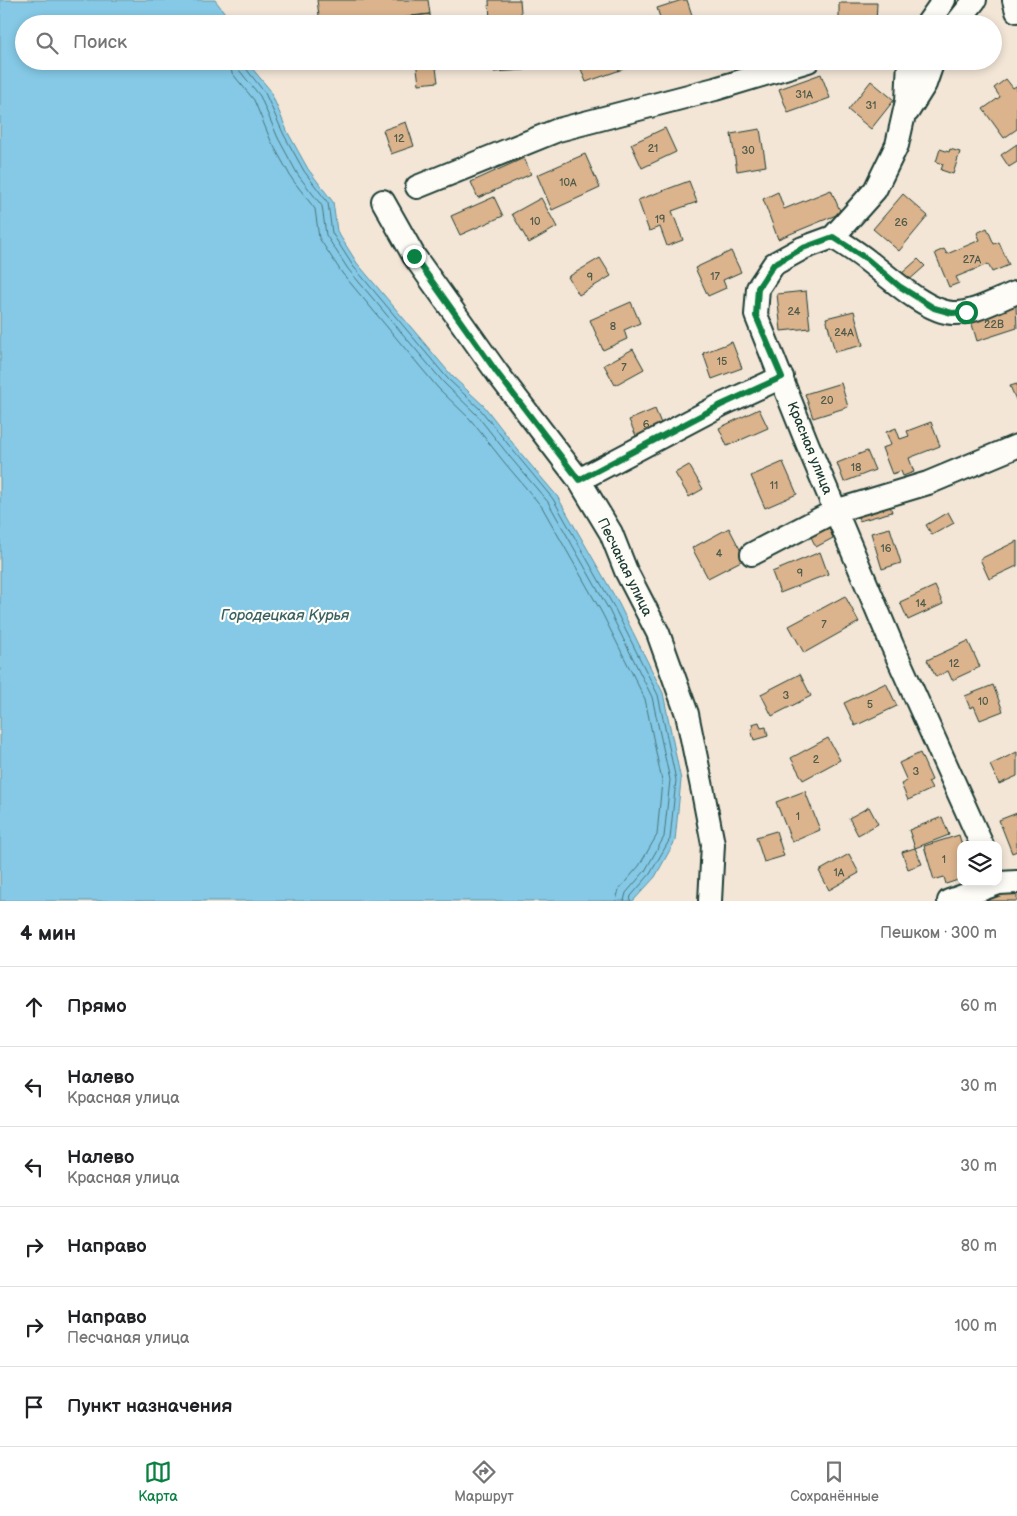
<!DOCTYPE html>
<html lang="ru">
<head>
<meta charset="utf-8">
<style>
  body { margin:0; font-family:"Balsamiq Sans",sans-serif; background:#f2f2f2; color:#202124 }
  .controls { position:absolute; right:15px; bottom:15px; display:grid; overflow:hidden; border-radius:10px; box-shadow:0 2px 8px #0003 }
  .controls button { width:45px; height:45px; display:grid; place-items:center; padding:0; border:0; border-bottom:1px solid #e0e0e0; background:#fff; color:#202124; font:25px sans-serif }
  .stop { position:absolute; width:15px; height:15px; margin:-11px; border:4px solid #0b8043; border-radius:50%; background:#fff }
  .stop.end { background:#0b8043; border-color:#fff; box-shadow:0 1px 5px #0008 }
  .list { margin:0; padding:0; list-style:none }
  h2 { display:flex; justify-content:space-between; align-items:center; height:65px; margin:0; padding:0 20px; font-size:21px }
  h2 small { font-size:16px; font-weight:400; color:#757577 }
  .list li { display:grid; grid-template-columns:32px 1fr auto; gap:15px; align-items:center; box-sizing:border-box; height:80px; padding:0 20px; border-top:1px solid #e0e0e0 }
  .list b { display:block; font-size:19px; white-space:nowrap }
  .list p { margin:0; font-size:16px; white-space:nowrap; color:#757577 }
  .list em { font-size:16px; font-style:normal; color:#757577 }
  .icon { flex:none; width:28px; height:28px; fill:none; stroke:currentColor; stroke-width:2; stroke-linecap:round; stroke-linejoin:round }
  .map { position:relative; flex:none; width:1017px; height:901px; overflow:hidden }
  .search { position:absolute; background:#fff; box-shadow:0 2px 8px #0003; left:15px; right:15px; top:15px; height:55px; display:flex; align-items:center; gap:12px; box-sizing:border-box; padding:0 18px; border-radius:28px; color:#757577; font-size:19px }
  .sheet { height:545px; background:#fff }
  nav { display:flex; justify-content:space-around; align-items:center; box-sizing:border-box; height:70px; border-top:1px solid #e0e0e0; background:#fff; font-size:14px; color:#757577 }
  nav a { display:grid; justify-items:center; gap:2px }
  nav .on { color:#0b8043 }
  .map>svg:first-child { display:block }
</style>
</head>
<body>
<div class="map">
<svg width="1017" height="901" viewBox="0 0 1017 901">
  <rect width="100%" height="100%" fill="#f3e6d7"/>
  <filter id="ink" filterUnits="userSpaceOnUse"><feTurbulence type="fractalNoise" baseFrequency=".02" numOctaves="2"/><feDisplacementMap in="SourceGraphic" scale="10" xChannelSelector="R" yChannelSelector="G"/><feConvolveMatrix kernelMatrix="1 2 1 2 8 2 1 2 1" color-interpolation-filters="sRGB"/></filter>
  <g filter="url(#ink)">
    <path fill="#85c9e6" stroke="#5c919f" d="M0 0H215L228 17 231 24H24V61H246L270 90 288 133 308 169 333 202 337 231 357 263 452 376 484 406 518 450 557 496 619 604 663 693 681 780 675 841 655 877 633 901H0Z"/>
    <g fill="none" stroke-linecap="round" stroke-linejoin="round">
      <path stroke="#48757b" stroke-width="1" d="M229 61 232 73 254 100 271 141 292 179 315 209 319 238 342 273 438 388 470 419 504 462 542 507 602 613 645 699 662 781 657 835 639 866 619 889 616 901
        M236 61 239 70 260 96 278 138 298 175 322 206 326 235 348 269 444 383 476 414 510 457 548 502 609 610 652 697 670 780 664 837 645 871 626 893 624 901
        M243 61 244 66 265 93 284 135 304 171 328 203 332 233 353 266 448 379 480 409 515 453 553 499 614 607 658 695 676 780 670 839 650 874 631 896 630 901"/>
    </g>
    <path fill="#dbb38c" stroke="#1f3d34" d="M317 0H428L430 14 358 24H320Z
      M489 0H520L522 24H490Z
      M682 0H687L695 24H662L657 8Z
      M839 3H877L876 24H839Z
      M430 14 431 24H412L411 16Z
      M416 61H435L438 82 419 84Z
      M493 61H524L525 70 494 72Z
      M578 61H624L626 68 586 82Z
      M821 74 830 98 788 113 779 89Z
      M1006 79 1013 88 1016 86 1017 88V129L1004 138 983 109 1000 97 994 88Z
      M871 81 894 100 871 129 848 110Z
      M406 122 414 146 391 154 383 130Z
      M665 128 676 152 642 168 631 144Z
      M760 129 766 166 737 171 731 134Z
      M1017 144V162L1009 167 1001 155Z
      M940 149 949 152 950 149 960 152 953 174 941 170 943 164 936 162Z
      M585 154 600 188 552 210 537 175Z
      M524 158 531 174 478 198 471 182Z
      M689 181 697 202 672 211 683 240 667 246 660 227 649 231 638 200Z
      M831 190 841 213 778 239 763 199 778 192 784 209Z
      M903 194 928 216 899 251 873 229Z
      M494 197 503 216 460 235 451 216Z
      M541 198 557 227 529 243 512 214Z
      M987 228 994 244 999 242 1009 265 992 272 988 264 956 277 959 283 949 287 935 253 944 249 947 254 980 240 977 233Z
      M731 251 741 272 723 280 726 288 708 296 695 268Z
      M600 258 611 276 579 295 568 277Z
      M918 259 925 266 907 282 900 275Z
      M806 291 810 328 781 331 777 294Z
      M631 302 640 323 624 330 627 339 603 350 590 320Z
      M1016 305 1017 328 977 341 971 321Z
      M854 311 863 345 835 352 826 318Z
      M732 342 742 368 712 379 703 353Z
      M633 349 644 369 615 385 604 365Z
      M841 383 848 407 813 418 805 394Z
      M1017 384V402L1010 386Z
      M655 409 663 428 637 438 629 420Z
      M759 409 768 428 727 446 719 428Z
      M931 422 940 446 909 458 914 472 903 476 901 471 892 474 882 448 891 445 886 432 896 428 900 439 909 436 907 431Z
      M867 451 875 470 844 482 837 463Z
      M783 462 797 494 765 508 751 476Z
      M689 465 703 489 689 497 675 473Z
      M889 501 892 512 859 521 856 510Z
      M948 512 954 523 932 535 926 525Z
      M828 526 833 538 816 547 810 535Z
      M729 528 745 559 708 578 692 548Z
      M890 528 901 563 882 569 871 533Z
      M1017 541V566L989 579 980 559Z
      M820 552 828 574 780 593 772 572Z
      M935 586 943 604 908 620 900 602Z
      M845 596 859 622 804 653 789 626Z
      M968 641 980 667 952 680 948 671 936 677 927 660Z
      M800 674 811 696 772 716 761 694Z
      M886 683 897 706 855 726 844 703Z
      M993 685 1003 711 980 720 974 706 970 708 965 696Z
      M759 722 761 728 766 727 768 736 754 740 751 729 753 728 752 724Z
      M828 738 840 760 803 780 791 758Z
      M1017 752V776L999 784 990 765Z
      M920 753 932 780 928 782 932 789 908 800 901 784 907 781 899 763Z
      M805 791 820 830 792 842 776 802Z
      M869 807 878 824 858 835 849 818Z
      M1017 813V851L1012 853 999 820Z
      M942 817 949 835 915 848 909 830Z
      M776 831 784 856 764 862 756 837Z
      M959 835 962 845 961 879 946 884 944 877 934 880 924 846Z
      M915 848 922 864 908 869 902 852Z
      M849 854 859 873 829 890 819 871Z
      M1017 889V901H983Z"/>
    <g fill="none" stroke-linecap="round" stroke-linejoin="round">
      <defs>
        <path id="minor" d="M1014 0 1017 11
          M927 24 944 0
          M956 24 975 0
          M909 61 907 101 897 145 875 190 833 237 803 248 774 264 758 288 756 315 807 443 892 645 982 845
          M908 111 925 84 933 61
          M417 187 558 130 715 89 808 61
          M383 201 414 256 498 374 579 480 611 533 626 571 658 633 687 714 703 792 713 844 710 901
          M833 237C845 245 857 252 868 261 889 277 926 312 953 313 972 314 997 300 1015 293
          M579 480 721 405 782 377
          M752 554 835 511 928 483 1017 446
          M949 901 999 883 1017 882"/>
      </defs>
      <use href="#minor" stroke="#1f3d34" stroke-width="26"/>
      <use href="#minor" stroke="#fdfcf7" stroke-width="22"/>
    </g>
  </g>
  <g fill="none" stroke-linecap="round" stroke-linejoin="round" filter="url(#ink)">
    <path stroke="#0b8043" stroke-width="6" d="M414 256 498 374 579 480 721 405 782 377 756 316 758 288 774 264 803 248 833 237 867 259 899 286 934 308 952 313 966 312"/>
  </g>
  <g text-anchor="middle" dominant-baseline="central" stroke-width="4.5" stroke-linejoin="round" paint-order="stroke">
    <g font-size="11" fill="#4e5a4a">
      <text x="804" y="94">31А</text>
      <text x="871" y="105">31</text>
      <text x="399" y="138">12</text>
      <text x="653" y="148">21</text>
      <text x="748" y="150">30</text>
      <text x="568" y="182">10А</text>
      <text x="660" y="219">19</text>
      <text x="535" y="221">10</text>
      <text x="901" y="222">26</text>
      <text x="972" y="259">27А</text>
      <text x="715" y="276">17</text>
      <text x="590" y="277">9</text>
      <text x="794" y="311">24</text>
      <text x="994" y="324">22В</text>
      <text x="613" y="326">8</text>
      <text x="844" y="332">24А</text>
      <text x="722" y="361">15</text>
      <text x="624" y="367">7</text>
      <text x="827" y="400">20</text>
      <text x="646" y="424">6</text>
      <text x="856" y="467">18</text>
      <text x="774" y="485">11</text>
      <text x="886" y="548">16</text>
      <text x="719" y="553">4</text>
      <text x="800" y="573">9</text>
      <text x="921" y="603">14</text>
      <text x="824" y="624">7</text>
      <text x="954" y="663">12</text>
      <text x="786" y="695">3</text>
      <text x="983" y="701">10</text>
      <text x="870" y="704">5</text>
      <text x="816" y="759">2</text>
      <text x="916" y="771">3</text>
      <text x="798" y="816">1</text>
      <text x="944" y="859">1</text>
      <text x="839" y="872">1А</text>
    </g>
    <g font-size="14" fill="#1f3d34" stroke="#fdfcf7">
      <text transform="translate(810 448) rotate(68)">Красная улица</text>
      <text transform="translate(625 567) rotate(64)">Песчаная улица</text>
    </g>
    <g font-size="15" font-style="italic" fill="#386060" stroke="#fdfcf7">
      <text x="285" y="615">Городецкая Курья</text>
    </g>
  </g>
</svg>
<div class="controls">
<button><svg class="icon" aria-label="layers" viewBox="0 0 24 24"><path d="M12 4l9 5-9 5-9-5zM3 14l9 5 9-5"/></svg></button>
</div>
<div class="stop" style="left:966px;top:312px"></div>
<div class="stop end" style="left:414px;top:256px"></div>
<div class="search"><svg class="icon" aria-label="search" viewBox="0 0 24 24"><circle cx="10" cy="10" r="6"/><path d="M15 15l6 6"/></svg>Поиск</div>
</div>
<section class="sheet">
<h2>4 мин<small>Пешком · 300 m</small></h2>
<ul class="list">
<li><svg class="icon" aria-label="ahead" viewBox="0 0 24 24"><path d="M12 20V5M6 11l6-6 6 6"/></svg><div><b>Прямо</b></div><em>60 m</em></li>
<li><svg class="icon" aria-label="left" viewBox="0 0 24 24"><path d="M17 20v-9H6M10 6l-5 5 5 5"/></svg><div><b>Налево</b><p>Красная улица</p></div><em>30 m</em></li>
<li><svg class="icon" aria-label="left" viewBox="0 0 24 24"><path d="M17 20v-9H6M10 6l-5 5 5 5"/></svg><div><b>Налево</b><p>Красная улица</p></div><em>30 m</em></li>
<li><svg class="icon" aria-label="right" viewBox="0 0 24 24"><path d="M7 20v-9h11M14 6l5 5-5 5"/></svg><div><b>Направо</b></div><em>80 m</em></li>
<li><svg class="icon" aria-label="right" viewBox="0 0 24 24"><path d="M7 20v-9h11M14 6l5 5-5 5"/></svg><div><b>Направо</b><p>Песчаная улица</p></div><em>100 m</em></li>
<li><svg class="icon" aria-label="arrive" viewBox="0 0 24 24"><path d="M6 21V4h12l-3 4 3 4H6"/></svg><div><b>Пункт назначения</b></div></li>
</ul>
</section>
<nav>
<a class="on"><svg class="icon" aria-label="map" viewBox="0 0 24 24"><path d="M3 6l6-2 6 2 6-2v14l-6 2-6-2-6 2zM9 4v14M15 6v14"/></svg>Карта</a>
<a><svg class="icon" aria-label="directions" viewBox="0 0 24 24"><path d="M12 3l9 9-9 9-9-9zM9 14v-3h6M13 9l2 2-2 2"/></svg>Маршрут</a>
<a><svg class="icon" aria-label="saved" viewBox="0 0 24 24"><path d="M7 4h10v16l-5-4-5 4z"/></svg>Сохранённые</a>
</nav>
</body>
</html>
